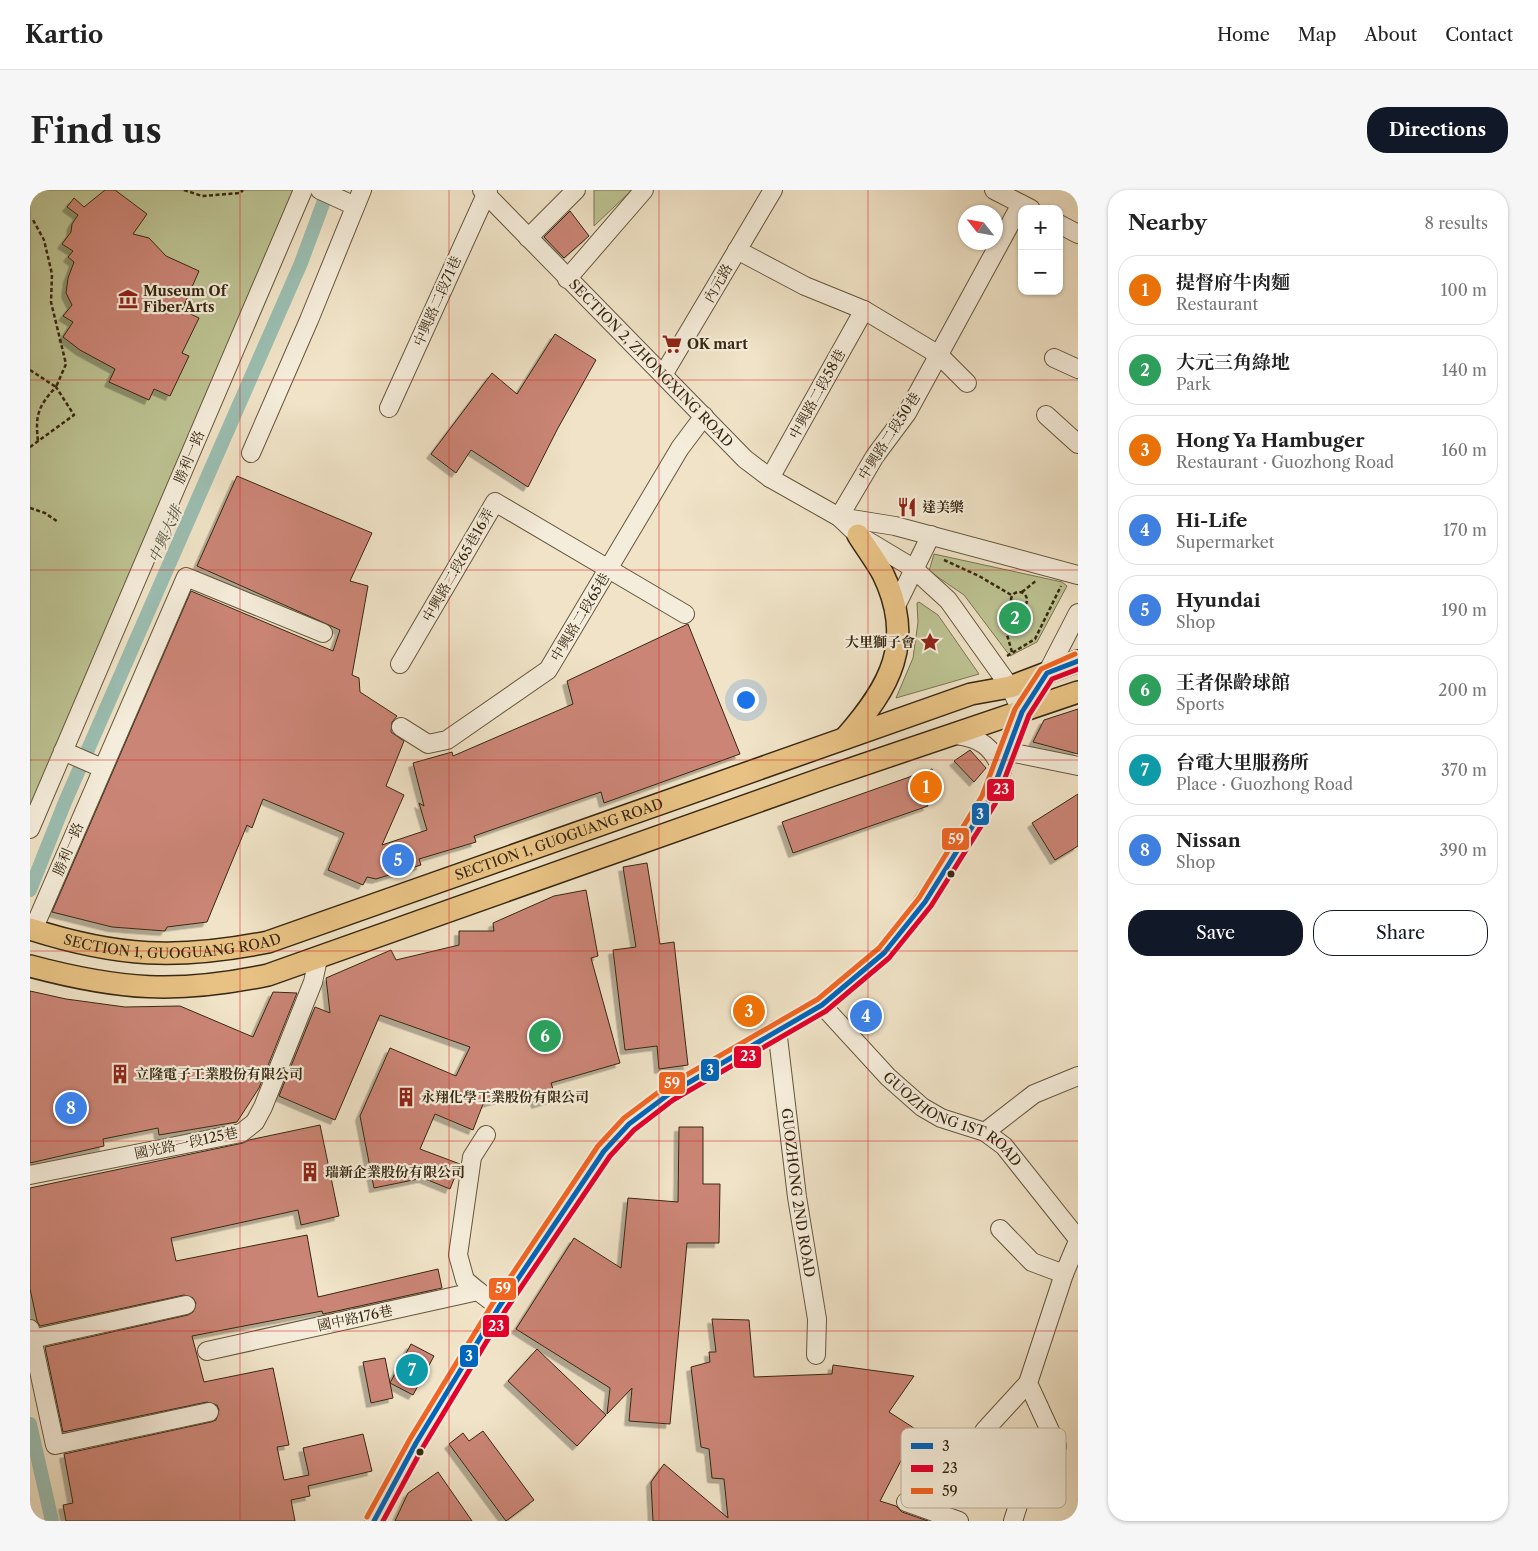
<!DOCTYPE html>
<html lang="en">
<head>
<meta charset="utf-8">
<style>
  body { margin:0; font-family:"Libre Caslon Text","Noto Serif TC",serif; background:#f6f6f6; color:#222 }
  .controls { position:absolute; right:15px; top:15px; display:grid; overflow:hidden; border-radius:10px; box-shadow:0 1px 4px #0004 }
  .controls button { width:45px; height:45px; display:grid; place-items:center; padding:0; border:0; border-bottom:1px solid #e0e0e0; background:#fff; color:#222; font:25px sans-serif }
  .compass { position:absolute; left:928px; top:15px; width:45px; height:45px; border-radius:50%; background:#fff; box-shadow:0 1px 4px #0004; rotate:301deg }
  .you { position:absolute; left:715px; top:509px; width:18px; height:18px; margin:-12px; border:4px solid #fff; border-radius:50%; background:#1a73e8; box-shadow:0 0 0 8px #1a73e833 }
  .badge { display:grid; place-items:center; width:32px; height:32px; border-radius:50%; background:#111827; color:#fff; font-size:16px; font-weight:700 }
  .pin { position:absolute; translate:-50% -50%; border:2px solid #fff; box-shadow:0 1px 5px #0006 }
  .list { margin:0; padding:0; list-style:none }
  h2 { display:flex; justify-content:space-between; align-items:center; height:65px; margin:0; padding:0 20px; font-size:21px }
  h2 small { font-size:16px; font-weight:400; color:#767676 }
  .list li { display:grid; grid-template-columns:32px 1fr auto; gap:15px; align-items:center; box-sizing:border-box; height:70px; margin:0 10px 10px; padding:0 10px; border:1px solid #e0e0e0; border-radius:20px }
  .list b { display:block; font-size:19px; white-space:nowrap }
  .list p { margin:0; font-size:16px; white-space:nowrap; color:#767676 }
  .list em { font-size:16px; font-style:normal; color:#767676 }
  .actions { display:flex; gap:10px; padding:15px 20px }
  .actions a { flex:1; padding:11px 0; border:1px solid #111827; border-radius:20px; text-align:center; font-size:18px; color:#111827 }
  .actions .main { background:#111827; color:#fff }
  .map { position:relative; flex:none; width:1048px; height:1331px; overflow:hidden; border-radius:20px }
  header { display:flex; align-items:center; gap:30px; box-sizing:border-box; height:70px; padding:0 25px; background:#fff; border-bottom:1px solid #e0e0e0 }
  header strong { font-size:24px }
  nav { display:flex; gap:28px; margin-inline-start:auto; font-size:18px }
  .intro { display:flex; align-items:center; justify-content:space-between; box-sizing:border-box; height:120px; padding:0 30px }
  h1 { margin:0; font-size:35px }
  .button { padding:12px 22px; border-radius:20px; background:#111827; color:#fff; font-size:18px; font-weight:700 }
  main { display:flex; gap:30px; padding:0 30px }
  aside { flex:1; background:#fff; border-radius:20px; box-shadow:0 1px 4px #0004 }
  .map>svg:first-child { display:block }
</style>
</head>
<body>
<header>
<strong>Kartio</strong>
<nav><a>Home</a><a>Map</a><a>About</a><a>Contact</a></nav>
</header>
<div class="intro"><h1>Find us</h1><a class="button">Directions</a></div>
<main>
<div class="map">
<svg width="1048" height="1331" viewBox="0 0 1048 1331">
  <defs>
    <filter id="shadow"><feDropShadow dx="-4.5" dy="4.5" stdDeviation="0" flood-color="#0004"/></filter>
  </defs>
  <rect width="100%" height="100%" fill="#f0e3c7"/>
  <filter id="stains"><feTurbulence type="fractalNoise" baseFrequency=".004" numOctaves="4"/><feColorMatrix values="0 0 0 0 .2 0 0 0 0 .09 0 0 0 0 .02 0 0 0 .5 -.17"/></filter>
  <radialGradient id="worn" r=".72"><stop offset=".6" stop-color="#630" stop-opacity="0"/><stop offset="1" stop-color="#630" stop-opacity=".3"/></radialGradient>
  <path fill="#bdc393" stroke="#7a7652" d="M9 0H265L0 621V13Z
    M564 0H602L564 36Z
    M904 364 1032 392 1037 396 1007 452 980 466 934 405 899 381Z
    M889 412 908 425 949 484 866 508 883 468 888 432 887 413Z"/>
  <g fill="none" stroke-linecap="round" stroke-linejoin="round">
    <path stroke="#9bbeb1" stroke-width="14" d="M0 700 35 612 271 73 298 0
      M0 1234 22 1331"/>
  </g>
  <path fill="#cb8576" stroke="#372811" filter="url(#shadow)" d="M75 0H85L117 24 103 44 119 48 136 66 169 81 152 120 169 128 152 163 159 166 140 206 124 199 119 210 79 192 85 179 50 160 33 147 43 132 33 126 42 115 36 103 38 88 44 72 38 67 43 61 32 54 41 42 42 34 48 25 37 17 44 8 54 17Z
    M540 21 559 46 534 68 514 47Z
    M525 144 566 170 528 238 498 297 441 260 426 283 401 264 462 183 487 204Z
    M207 286 342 343 320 391 338 396 322 485 329 488 330 502 367 526 362 532 361 542 374 551 356 596 374 605 352 655 397 640 389 613 394 616 383 573 422 562 423 566 543 514 537 491 658 434 710 564 574 613 571 602 444 646 446 652 389 669 391 675 346 689 337 687 333 695 298 680 314 643 233 609 222 638 217 635 177 732 137 737 135 741 82 737 22 722 161 401 303 461 310 440 167 376Z
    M1048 519V564L1003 552 1014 530Z
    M940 560 956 578 944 592 924 571Z
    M902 579 911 606 896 611 898 616 763 663 752 632Z
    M1048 604V656L1025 670 1002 633Z
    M617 673 630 754 644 752 658 875 629 879 627 856 595 860 583 760 606 757 593 677Z
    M556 700 568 766 561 768 590 873 521 893 526 908 506 914 502 900 453 914 443 940 405 924 390 959 430 974 420 999 393 988 344 998 330 926 360 858 426 886 440 857 350 825 305 930 249 906 285 817 300 823 296 788 361 760 366 770 429 755V741H464L463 733 524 706Z
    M0 801 36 809 95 817 150 816 223 847 243 802 267 803 229 898 207 932 129 945 128 938 73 949 74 956 0 973Z
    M290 935 309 1026 271 1035 268 1020 141 1048 146 1071 277 1045 288 1107 408 1079 412 1098 293 1124 292 1121 162 1146 174 1192 243 1178 259 1255 247 1257 254 1290 279 1285 273 1258 333 1244 342 1281 278 1296 280 1306 261 1310 265 1331H36L33 1315 43 1313 34 1264 181 1232 186 1230 189 1220 187 1215 177 1212 33 1242 15 1157 158 1125 163 1122 166 1113 163 1108 154 1105 10 1136 7 1131 0 1099V998L213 953 219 950Z
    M649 937H673V994H690L689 1053H657L640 1234 599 1231 602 1198 577 1224 580 1198 486 1139 544 1048 591 1078 598 1008 648 1012Z
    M682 1129 719 1130 724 1187 802 1184 803 1175 884 1186 859 1222 887 1240 850 1311 866 1316 872 1322 898 1331H623L621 1292 634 1274 698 1328 694 1289 682 1288 679 1259 671 1257 661 1177 680 1172 679 1162H686Z
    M381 1154 404 1166 383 1205 360 1193Z
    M507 1159 576 1225 547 1256 478 1191Z
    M355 1168 363 1208 341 1213 333 1172Z
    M453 1241 504 1310 476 1331 419 1254 433 1243 439 1251Z
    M408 1282 442 1331H365L378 1303Z"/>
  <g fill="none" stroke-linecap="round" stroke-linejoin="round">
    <defs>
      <g id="minor">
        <path d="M290 0 325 16"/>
        <path id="s1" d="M452 0 715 269 740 288 809 327 828 345 883 378 918 410 980 497 992 522"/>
        <path d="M964 0 1001 19"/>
        <path d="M1029 34 1048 44"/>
        <path d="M498 48 546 0"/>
        <path d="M707 60 775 96 834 120 909 165 937 193"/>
        <path d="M537 89 614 0"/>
        <path d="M1024 168 1048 179"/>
        <path d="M633 185 743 0"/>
        <path d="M359 218 458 0"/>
        <path d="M1016 225 1048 254"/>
        <path d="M221 263 279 130 332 0"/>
        <path d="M740 288 834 120"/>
        <path d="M809 327 845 266 877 223 991 14"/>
        <path d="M809 327 865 336 1048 385"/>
        <path d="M864 420 901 345"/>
        <path d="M370 474 465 312 655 424"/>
        <path d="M371 537 398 554 417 550 518 480 650 258 674 226"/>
        <path d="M926 545C951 548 962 557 972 580"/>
        <path d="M33 561 72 578"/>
        <path d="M979 562 1048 576"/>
        <path d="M0 639 273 0"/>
        <path d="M3 740 156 387 293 443"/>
        <path id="s2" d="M792 815 858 887 892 917 911 928 955 942 974 956 1048 1049"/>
        <path id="s3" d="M747 839 767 1007 787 1129 786 1165"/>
        <path d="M955 942 1004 904 1048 886"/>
        <path d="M0 985 211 943 225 932 233 917 283 792 288 769"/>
        <path d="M970 1039 1002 1072 1034 1084"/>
        <path d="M448 1101 435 1090 428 1065 442 967 456 945"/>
        <path d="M0 1139 25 1255 179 1222"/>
        <path d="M2 1149 156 1115"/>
        <path d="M177 1161 448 1101 469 1117"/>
        <path d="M954 1241 998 1193"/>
        <path d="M876 1312 929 1331"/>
        <path d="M344 1331 386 1253 469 1117 574 961 599 934 639 904 792 815 854 763 877 735 933 654 959 610 972 580 992 522 1017 483 1048 423"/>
        <path d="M983 1331 1000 1278 1027 1256 998 1193 1034 1084 1048 1051"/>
      </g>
      <g id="major">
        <path d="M815 548C860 497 886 452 853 384 846 371 836 358 828 345"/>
        <path id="s4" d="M0 739C87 767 148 770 238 752L941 504 980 497 1048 471"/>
        <path d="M0 776C90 800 147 804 238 785L794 588 1048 502"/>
      </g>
    </defs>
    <use href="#minor" stroke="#65573e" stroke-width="20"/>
    <use href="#major" stroke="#372811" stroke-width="24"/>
    <path stroke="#372811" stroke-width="2.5" stroke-dasharray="4 2.5" stroke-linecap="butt" d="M154 0 172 6 210 3 213 0
      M0 180 26 197 36 174 21 112 22 84 14 50 3 30
      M0 257 44 225 26 197C8 216 5 226 8 251
      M0 318 15 323 28 332
      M914 370 949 386 983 406
      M992 402 1007 390
      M981 410a8 8 0 1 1 16 0a8 8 0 1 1-16 0Z
      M982 462 975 438 985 417
      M977 466 1005 449 1031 396"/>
    <use href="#minor" stroke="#f5eddb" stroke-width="18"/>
    <use href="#major" stroke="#e8c284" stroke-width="21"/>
    <defs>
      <path id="bus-1" d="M344 1331 386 1253 469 1117 574 961 599 934 639 904 792 815 854 763 895 712 959 610 992 522 1017 483 1048 471"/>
      <path id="bus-2" d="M353 1331 393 1257 475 1121 580 966 604 940 643 910 796 821 859 768 901 716 965 614 999 525 1022 489 1048 479"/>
      <path id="bus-3" d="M337 1327 380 1249 463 1113 568 956 594 928 634 898 788 809 849 758 889 708 952 606 985 519 1011 479 1045 464"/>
    </defs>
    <use href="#bus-1" stroke="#f5eddb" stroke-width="9"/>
    <use href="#bus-2" stroke="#f5eddb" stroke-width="9"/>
    <use href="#bus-3" stroke="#f5eddb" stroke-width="9"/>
    <use href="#bus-1" stroke="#0065bd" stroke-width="5"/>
    <use href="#bus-2" stroke="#e4002b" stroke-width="5"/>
    <use href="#bus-3" stroke="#f26522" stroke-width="5"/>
  </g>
  <path fill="none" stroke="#d62828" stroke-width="1" stroke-opacity="0.55" d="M210 0V1331M419 0V1331M629 0V1331M838 0V1331M0 190H1048M0 380H1048M0 570H1048M0 761H1048M0 951H1048M0 1141H1048"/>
  <defs>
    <symbol id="museum-bare" viewBox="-9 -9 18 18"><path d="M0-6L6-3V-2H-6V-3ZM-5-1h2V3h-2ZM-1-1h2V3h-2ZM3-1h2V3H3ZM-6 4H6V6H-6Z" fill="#8f2418" stroke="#f5eddb" stroke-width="2.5" paint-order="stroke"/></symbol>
    <symbol id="supermarket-bare" viewBox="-9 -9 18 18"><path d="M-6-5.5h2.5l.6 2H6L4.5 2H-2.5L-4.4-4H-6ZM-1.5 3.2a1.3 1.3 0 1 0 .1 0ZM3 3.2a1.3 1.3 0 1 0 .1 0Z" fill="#8f2418" stroke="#f5eddb" stroke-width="2.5" paint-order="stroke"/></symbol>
    <symbol id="restaurant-bare" viewBox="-9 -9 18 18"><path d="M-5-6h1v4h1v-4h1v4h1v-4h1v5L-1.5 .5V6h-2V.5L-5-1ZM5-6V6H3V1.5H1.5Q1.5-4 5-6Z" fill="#8f2418" stroke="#f5eddb" stroke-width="2.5" paint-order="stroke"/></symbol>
    <symbol id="sight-bare" viewBox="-9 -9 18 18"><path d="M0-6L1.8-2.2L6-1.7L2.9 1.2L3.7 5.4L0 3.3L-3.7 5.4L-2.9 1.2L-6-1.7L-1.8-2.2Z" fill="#8f2418" stroke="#f5eddb" stroke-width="2.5" paint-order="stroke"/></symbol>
    <symbol id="building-bare" viewBox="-9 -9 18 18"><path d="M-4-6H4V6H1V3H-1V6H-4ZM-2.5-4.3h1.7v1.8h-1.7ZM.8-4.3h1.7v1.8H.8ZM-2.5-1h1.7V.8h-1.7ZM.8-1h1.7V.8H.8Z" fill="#8f2418" stroke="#f5eddb" stroke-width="2.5" paint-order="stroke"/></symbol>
  </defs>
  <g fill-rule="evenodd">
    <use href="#museum-bare" x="84" y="95" width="28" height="28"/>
    <use href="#supermarket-bare" x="628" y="140" width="28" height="28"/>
    <use href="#restaurant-bare" x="863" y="303" width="28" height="28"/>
    <use href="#sight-bare" x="886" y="438" width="28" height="28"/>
    <use href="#building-bare" x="76" y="870" width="28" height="28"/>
    <use href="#building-bare" x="362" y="893" width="28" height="28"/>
    <use href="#building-bare" x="266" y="968" width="28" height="28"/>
  </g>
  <g fill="#372811" stroke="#f5eddb" stroke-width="2">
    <circle cx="921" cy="684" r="4.5"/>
    <circle cx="390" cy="1262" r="4.5"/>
  </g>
  <g text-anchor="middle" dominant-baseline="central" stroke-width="4.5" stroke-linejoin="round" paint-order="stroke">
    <g font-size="14" fill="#372811" stroke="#f5eddb">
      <text transform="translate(688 93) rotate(-60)">內元路</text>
      <text transform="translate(407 111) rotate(-66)">中興路二段71巷</text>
      <text stroke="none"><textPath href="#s1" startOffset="242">SECTION 2, ZHONGXING ROAD</textPath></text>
      <text transform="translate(787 204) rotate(-61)">中興路二段58巷</text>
      <text transform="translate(859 246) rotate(-57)">中興路二段50巷</text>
      <text transform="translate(159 267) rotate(-67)">勝利一路</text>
      <text transform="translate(428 375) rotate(-60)">中興路二段65巷16弄</text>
      <text transform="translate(550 427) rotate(-59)">中興路二段65巷</text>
      <text stroke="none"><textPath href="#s4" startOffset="550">SECTION 1, GUOGUANG ROAD</textPath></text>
      <text transform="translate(38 659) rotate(-67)">勝利一路</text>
      <text stroke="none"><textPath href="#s4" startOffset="145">SECTION 1, GUOGUANG ROAD</textPath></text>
      <text stroke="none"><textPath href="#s2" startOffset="176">GUOZHONG 1ST ROAD</textPath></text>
      <text transform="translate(156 953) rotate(-12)">國光路一段125巷</text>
      <text stroke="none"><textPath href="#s3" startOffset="165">GUOZHONG 2ND ROAD</textPath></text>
      <text transform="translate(325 1128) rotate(-12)">國中路176巷</text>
    </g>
    <g font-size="14" font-weight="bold" fill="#372811" stroke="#f5eddb" text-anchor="start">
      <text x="113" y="101">Museum Of<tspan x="113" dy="16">Fiber Arts</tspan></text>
      <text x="657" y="154">OK mart</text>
      <text x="892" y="317">達美樂</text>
      <text x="885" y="452" text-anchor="end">大里獅子會</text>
      <text x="105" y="884">立隆電子工業股份有限公司</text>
      <text x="391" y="907">永翔化學工業股份有限公司</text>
      <text x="295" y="982">瑞新企業股份有限公司</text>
    </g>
    <g font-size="15" font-style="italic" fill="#555541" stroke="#f5eddb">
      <text transform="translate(135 344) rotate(-66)">中興大排</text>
    </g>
  </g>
  <rect x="871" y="1238" width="165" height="80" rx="8" fill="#f5eddb" stroke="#bcb29e" stroke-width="1"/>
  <rect x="881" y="1253" width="22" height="6" fill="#0065bd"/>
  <rect x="881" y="1275" width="22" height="7" fill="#e4002b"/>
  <rect x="881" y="1298" width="22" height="6" fill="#f26522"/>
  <g font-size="14" fill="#372811">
    <text x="912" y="1261">3</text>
    <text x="912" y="1283">23</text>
    <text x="912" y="1306">59</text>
  </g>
  <g stroke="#f5eddb" stroke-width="2">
    <rect x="956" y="588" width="29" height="24" rx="5" fill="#e4002b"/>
    <rect x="941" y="612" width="19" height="24" rx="5" fill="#0065bd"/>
    <rect x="911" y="637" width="29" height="24" rx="5" fill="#f26522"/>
    <rect x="703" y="855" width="29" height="24" rx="5" fill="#e4002b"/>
    <rect x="670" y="868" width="20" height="24" rx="5" fill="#0065bd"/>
    <rect x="628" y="881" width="28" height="24" rx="5" fill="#f26522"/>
    <rect x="458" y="1087" width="29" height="24" rx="5" fill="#f26522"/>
    <rect x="452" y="1124" width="28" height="24" rx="5" fill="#e4002b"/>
    <rect x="429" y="1154" width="20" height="24" rx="5" fill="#0065bd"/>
  </g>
  <g font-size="14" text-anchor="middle" font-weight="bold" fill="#fff">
    <text x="971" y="604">23</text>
    <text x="950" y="629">3</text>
    <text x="926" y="654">59</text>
    <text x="718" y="871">23</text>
    <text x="680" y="885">3</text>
    <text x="642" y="898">59</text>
    <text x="473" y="1103">59</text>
    <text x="466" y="1141">23</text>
    <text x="439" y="1171">3</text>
  </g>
  <rect width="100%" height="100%" filter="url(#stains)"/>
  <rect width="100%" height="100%" fill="url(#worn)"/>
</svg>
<div class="controls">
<button>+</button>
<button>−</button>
</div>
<svg class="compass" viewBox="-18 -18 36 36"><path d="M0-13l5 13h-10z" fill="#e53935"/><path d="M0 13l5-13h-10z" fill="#767676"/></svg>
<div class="you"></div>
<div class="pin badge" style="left:896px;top:597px;background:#e8710a">1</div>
<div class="pin badge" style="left:985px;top:428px;background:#2e9e5b">2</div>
<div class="pin badge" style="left:719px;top:821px;background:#e8710a">3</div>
<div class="pin badge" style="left:836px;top:826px;background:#3f7fe0">4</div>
<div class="pin badge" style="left:368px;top:670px;background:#3f7fe0">5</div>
<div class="pin badge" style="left:515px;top:846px;background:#2e9e5b">6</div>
<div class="pin badge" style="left:382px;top:1180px;background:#0f9aa8">7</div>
<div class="pin badge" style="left:41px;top:918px;background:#3f7fe0">8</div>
</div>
<aside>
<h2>Nearby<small>8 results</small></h2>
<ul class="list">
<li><span class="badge" style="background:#e8710a">1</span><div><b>提督府牛肉麵</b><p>Restaurant</p></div><em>100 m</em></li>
<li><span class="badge" style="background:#2e9e5b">2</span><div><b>大元三角綠地</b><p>Park</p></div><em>140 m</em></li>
<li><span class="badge" style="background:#e8710a">3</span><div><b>Hong Ya Hambuger</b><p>Restaurant · Guozhong Road</p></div><em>160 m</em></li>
<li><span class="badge" style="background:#3f7fe0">4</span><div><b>Hi-Life</b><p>Supermarket</p></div><em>170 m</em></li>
<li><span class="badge" style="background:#3f7fe0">5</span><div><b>Hyundai</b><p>Shop</p></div><em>190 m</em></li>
<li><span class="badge" style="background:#2e9e5b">6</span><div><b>王者保齡球館</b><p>Sports</p></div><em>200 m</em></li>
<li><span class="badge" style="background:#0f9aa8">7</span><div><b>台電大里服務所</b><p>Place · Guozhong Road</p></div><em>370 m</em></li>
<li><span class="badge" style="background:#3f7fe0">8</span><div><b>Nissan</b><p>Shop</p></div><em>390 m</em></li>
</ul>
<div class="actions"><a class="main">Save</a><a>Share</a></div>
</aside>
</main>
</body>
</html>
